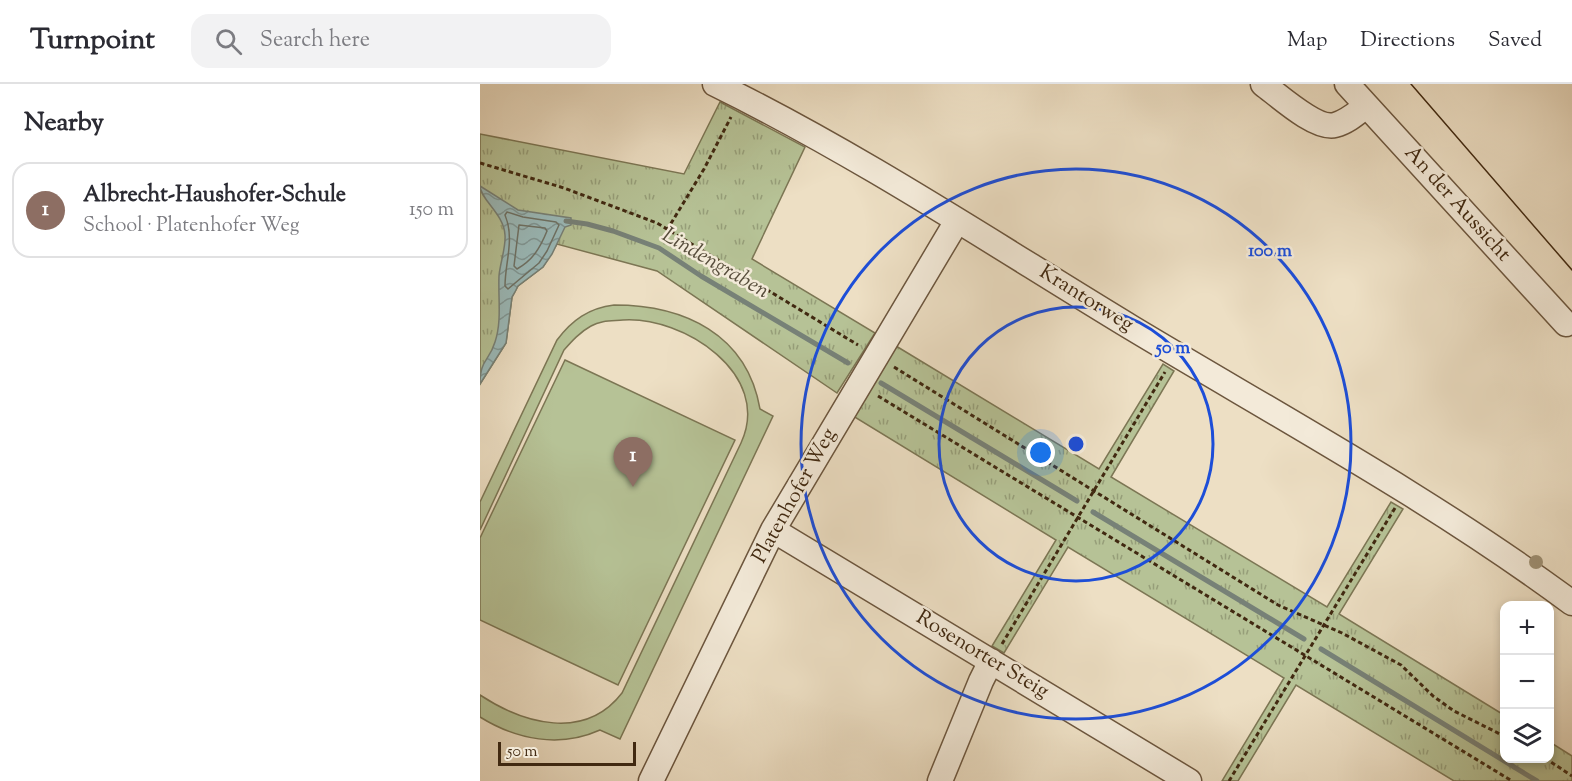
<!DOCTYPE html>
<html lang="en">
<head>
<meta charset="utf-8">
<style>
  body { margin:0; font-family:"Sorts Mill Goudy",serif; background:#f2f2f3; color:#2b2b33 }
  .controls { position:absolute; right:18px; bottom:18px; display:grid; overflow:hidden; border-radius:12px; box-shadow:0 3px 9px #0003 }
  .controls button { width:54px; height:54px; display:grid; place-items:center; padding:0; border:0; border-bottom:2px solid #e1e1e2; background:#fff; color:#2b2b33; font:30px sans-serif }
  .scale { position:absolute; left:18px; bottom:15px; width:138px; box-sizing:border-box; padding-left:6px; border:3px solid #412911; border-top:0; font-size:16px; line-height:21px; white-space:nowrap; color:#412911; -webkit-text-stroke:4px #f3ead9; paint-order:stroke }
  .you { position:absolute; left:561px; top:369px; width:21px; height:21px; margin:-15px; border:4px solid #fff; border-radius:50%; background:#1a73e8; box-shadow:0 0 0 9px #1a73e833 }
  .badge { display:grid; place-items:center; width:39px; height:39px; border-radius:50%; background:#0b8043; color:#fff; font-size:20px; font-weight:700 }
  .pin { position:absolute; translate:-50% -50px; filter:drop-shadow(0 2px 3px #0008) }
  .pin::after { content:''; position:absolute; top:32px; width:21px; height:18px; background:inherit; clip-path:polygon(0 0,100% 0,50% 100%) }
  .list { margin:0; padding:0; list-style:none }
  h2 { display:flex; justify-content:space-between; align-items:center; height:78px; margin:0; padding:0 24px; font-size:26px }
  h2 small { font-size:20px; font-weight:400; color:#7c7c81 }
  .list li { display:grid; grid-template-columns:39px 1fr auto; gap:18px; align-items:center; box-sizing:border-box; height:96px; margin:0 12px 12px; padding:0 12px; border:2px solid #e1e1e2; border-radius:18px }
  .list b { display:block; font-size:22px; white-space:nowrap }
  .list p { margin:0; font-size:20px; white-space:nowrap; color:#7c7c81 }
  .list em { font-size:20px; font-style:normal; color:#7c7c81 }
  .icon { flex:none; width:33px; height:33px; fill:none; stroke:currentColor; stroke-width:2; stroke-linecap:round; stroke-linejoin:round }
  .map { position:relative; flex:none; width:1092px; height:697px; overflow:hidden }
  header { display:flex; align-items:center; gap:36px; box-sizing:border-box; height:84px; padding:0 30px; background:#fff; border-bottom:2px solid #e1e1e2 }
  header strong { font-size:28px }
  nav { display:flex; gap:33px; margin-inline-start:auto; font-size:21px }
  .search { width:420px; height:54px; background:#f2f2f3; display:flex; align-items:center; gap:15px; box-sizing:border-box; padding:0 21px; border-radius:18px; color:#7c7c81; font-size:22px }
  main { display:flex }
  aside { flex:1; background:#fff }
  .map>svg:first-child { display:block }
</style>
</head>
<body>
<header>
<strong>Turnpoint</strong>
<div class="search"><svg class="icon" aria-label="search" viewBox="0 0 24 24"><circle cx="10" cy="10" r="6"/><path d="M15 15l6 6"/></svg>Search here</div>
<nav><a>Map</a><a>Directions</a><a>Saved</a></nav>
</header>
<main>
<aside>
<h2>Nearby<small></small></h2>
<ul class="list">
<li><span class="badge" style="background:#8d6e63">1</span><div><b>Albrecht-Haushofer-Schule</b><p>School · Platenhofer Weg</p></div><em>150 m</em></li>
</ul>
</aside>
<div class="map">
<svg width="1092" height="697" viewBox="0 0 1092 697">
  <defs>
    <pattern id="park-tufts" width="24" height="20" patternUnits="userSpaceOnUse" patternTransform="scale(1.5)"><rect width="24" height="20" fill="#b6c296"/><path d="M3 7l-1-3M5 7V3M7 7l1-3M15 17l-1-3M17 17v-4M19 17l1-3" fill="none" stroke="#969e79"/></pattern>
    <pattern id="water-waves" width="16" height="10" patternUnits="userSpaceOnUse" patternTransform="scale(1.5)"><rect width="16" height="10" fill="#9bbbbb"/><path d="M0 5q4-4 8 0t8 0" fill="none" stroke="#809897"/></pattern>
  </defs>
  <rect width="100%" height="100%" fill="#eddfc4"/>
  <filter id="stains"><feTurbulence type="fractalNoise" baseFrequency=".00333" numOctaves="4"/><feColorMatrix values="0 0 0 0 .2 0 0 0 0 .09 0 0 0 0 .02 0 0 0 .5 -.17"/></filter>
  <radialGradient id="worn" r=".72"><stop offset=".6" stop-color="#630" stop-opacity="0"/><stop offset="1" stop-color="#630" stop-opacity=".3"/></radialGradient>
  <path fill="#b6c296" stroke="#7c7654" stroke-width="1.5" d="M134 221C204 221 267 250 280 325L293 332 140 655 120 646C80 664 37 656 0 633V611C44 640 105 657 142 609L261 359C293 290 203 232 143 236 132 237 121 236 111 242 100 248 92 257 84 266L0 446V418L77 256C92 236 109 224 134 221Z
    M85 276 255 356 138 601 0 536V454Z"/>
  <path fill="url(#park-tufts)" stroke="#7c7654" stroke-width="1.5" d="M240 18 325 63 272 175 395 249 357 309 177 187 77 160 63 183 38 202 32 213 26 259 0 300V50L204 90Z
    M416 262 619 385 683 280 694 287 631 393 847 523 911 418 923 425 859 530 1024 631V674H1070V658L1092 672V697H974L816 601 758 697H742L804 594 588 463 524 569 512 562 576 456 373 332Z"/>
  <path fill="url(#water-waves)" stroke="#778177" stroke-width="1.5" d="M0 102 38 126 91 134V141L85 143 72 170 63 183 38 202 35 208 32 213 26 259 0 300C0 275 9 278 15 258 22 237 18 214 19 192 20 179 26 164 25 151 24 130 0 115 0 102Z"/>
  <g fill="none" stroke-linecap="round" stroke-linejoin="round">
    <path stroke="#6e7266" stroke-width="1.5" d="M27 128 43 133 76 138 79 141 67 167 59 179 28 205 25 202C25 178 35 155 25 131Z
      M39 141 65 144 67 147C60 164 53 176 37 185L34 182Z"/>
    <path stroke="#778177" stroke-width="5" d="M86 137 107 140 133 147 179 164 221 192 368 279
      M401 299 597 417
      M613 428 824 555
      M841 565 1057 697"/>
    <defs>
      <path id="minor" d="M235 0C380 71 515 161 652 244 800 333 953 416 1092 519
        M783 0C798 11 836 46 855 41 867 38 877 29 886 22
        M867 0 1086 240
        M293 446 709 697
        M171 697 293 446 477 137
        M460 697 501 597 511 577"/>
    </defs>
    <use href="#minor" stroke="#6c563e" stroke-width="27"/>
    <path stroke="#412911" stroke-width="3" stroke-dasharray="4.5 3" stroke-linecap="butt" d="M0 79 84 104 177 139 378 261
      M187 146 224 85 251 33
      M414 283 798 521 862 549 921 581 953 612 974 627 1024 652
      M398 312 1032 697
      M522 560 685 288
      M1065 674 1092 692
      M749 697 915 424"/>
    <use href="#minor" stroke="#f3ead9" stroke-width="24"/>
    <path stroke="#412911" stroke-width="1.5" d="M931 0 1092 186"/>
  </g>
  <circle fill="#9e9074" cx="1056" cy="478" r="7"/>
  <g fill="none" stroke="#1d4ed8" stroke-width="3">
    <circle cx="596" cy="360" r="137"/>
    <circle cx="596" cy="360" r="275"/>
  </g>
  <g text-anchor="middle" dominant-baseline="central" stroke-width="5" stroke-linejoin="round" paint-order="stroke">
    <g font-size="21" fill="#412911" stroke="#f3ead9">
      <text transform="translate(977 120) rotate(48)">An der Aussicht</text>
      <text transform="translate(606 215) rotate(32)">Krantorweg</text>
      <text transform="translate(315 412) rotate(-61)">Platenhofer Weg</text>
      <text transform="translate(502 571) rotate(31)">Rosenorter Steig</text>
    </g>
    <g font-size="22" font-style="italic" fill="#584e3c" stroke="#f3ead9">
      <text transform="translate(235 180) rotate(30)">Lindengraben</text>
    </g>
  </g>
  <circle cx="596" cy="360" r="9" fill="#1d4ed8" stroke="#f3ead9" stroke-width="3"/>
  <g font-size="18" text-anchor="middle" font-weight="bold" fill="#1d4ed8" stroke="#f3ead9" stroke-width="5" stroke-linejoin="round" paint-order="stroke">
    <text x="790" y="172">100 m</text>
    <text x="693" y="269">50 m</text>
  </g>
  <rect width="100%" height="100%" filter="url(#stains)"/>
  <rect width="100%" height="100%" fill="url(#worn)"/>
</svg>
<div class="controls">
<button>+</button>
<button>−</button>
<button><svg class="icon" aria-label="layers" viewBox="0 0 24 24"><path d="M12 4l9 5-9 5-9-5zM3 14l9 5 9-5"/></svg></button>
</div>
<div class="scale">50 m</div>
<div class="you"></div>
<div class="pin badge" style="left:153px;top:403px;background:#8d6e63">1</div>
</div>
</main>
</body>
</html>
